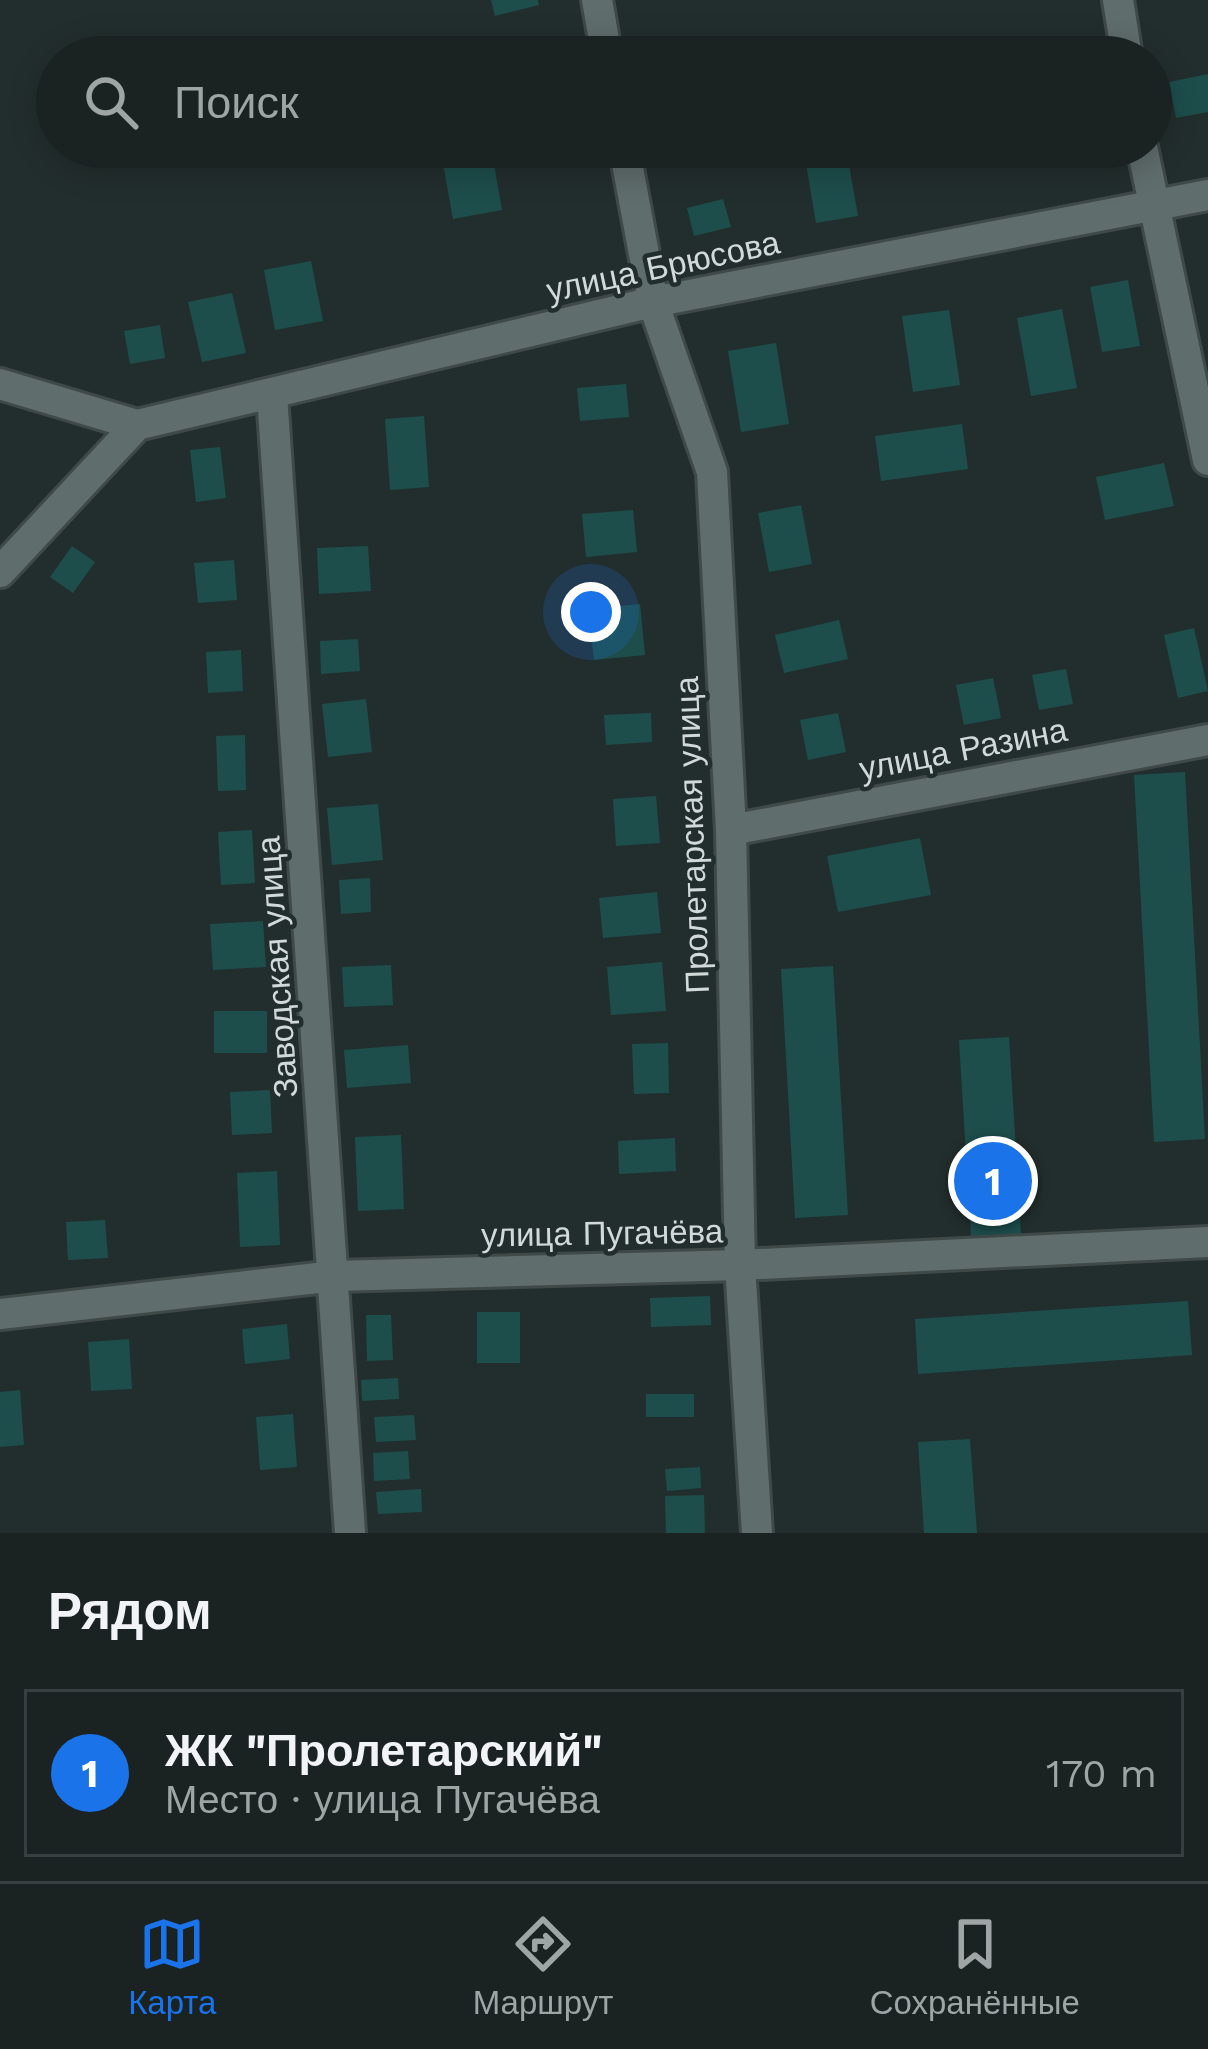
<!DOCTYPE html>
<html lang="ru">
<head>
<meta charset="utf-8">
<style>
  body { margin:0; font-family:"Work Sans",sans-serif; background:#272f2f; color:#f1f3f6 }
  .you { position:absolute; left:591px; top:612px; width:42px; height:42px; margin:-30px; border:9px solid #fff; border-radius:50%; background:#1a73e8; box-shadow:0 0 0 18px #1a73e833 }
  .badge { display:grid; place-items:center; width:78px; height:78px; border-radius:50%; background:#1a73e8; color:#fff; font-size:39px; font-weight:700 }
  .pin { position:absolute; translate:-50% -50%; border:6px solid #fff; box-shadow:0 3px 12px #0006 }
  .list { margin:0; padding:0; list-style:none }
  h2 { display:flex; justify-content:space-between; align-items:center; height:156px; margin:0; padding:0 48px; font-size:51px }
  h2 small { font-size:39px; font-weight:400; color:#9fa4a5 }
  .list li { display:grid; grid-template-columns:78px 1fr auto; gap:36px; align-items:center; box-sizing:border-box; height:168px; margin:0 24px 24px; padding:0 24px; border:3px solid #383f40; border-radius:0px }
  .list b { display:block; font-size:45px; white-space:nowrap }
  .list p { margin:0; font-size:39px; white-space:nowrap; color:#9fa4a5 }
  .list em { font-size:39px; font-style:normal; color:#9fa4a5 }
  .icon { flex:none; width:66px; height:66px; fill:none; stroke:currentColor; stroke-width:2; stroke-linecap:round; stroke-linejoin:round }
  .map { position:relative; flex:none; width:1208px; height:1533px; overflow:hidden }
  .search { position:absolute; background:#1a2222; box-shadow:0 6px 30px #0003; left:36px; right:36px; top:36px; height:132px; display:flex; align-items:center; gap:30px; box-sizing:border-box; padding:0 42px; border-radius:66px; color:#9fa4a5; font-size:45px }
  .sheet { height:348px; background:#1a2222 }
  nav { display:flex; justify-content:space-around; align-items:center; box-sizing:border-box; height:168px; border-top:3px solid #383f40; background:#1a2222; font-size:33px; color:#9fa4a5 }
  nav a { display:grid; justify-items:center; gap:6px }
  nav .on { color:#1a73e8 }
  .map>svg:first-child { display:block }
</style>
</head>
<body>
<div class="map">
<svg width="1208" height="1533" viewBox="0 0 1208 1533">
  <rect width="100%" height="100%" fill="#222e2d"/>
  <path fill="#1d4e4c" d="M491 0H538L539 5 495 16Z
    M1208 74V112L1176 118 1169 82Z
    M440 147H491L502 210 453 219Z
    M831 147H846L858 216 816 223 804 152Z
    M723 199 731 227 694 236 687 208Z
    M311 261 323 321 275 330 264 270Z
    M1128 280 1140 346 1102 352 1090 287Z
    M232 293 246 353 202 362 188 302Z
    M1062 309 1077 388 1031 396 1017 318Z
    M949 310 960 385 913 392 902 316Z
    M160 325 165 358 130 364 124 331Z
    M776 343 789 424 741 432 728 351Z
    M626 384 629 417 580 421 577 388Z
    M424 416 429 487 390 490 385 419Z
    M962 424 968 469 881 481 875 436Z
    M220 447 226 498 196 502 190 450Z
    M1164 463 1174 506 1105 520 1096 477Z
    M801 505 812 564 769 572 758 513Z
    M633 510 637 552 586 557 582 514Z
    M72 546 95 562 73 593 50 577Z
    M368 546 371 591 319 594 317 548Z
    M234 560 237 600 198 603 194 563Z
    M640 604 645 655 594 660 588 609Z
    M839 620 848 659 784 673 775 635Z
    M1194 628 1208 691 1178 698 1164 635Z
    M358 639 360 671 321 674 320 641Z
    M241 650 243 691 208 693 206 652Z
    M1066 669 1073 704 1039 710 1032 675Z
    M993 678 1001 718 964 725 956 685Z
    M366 699 372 752 328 757 322 704Z
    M651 713 652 742 606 745 604 715Z
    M838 713 846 752 808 760 800 720Z
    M245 735 246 790 218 791 216 736Z
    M1185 772 1205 1139 1154 1142 1134 775Z
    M656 796 660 843 616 846 613 799Z
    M378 804 383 860 332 865 327 808Z
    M252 830 255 883 221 885 218 832Z
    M920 838 931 895 838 912 827 856Z
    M370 878 371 912 341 914 339 880Z
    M657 892 661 933 603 938 599 898Z
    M263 921 266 967 213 970 210 924Z
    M662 962 666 1011 611 1015 607 967Z
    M391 965 393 1005 344 1007 342 967Z
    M833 966 848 1215 795 1218 781 969Z
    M214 1011H267V1053H214Z
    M1009 1037 1022 1250 972 1253 959 1040Z
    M668 1043 669 1093 634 1094 632 1044Z
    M408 1045 411 1083 347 1088 344 1050Z
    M270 1090 272 1133 232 1135 230 1092Z
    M401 1135 404 1209 358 1211 355 1137Z
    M675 1138 676 1171 619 1174 618 1141Z
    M277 1171 280 1245 240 1247 237 1173Z
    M105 1220 108 1258 68 1260 66 1222Z
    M710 1296 711 1325 651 1327 650 1298Z
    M1188 1301 1192 1355 918 1374 915 1319Z
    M477 1312H520V1363H477Z
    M366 1315H391L393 1360 367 1361Z
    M287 1324 290 1359 245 1364 242 1329Z
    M129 1339 132 1389 91 1391 88 1342Z
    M398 1378 399 1399 362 1401 361 1380Z
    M20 1390 24 1445 0 1447V1392Z
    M646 1394H694V1417H646Z
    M293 1414 297 1467 260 1470 256 1417Z
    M414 1415 416 1440 376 1442 374 1417Z
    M970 1439 977 1533H924L918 1442Z
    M408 1451 410 1479 374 1481 373 1453Z
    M700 1467 701 1488 667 1491 665 1469Z
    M421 1489 422 1512 378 1514 376 1492Z
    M704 1495 705 1533H666L665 1496Z"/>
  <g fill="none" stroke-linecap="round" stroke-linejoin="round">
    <defs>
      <path id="minor" d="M597 0 607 57
        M1118 0 1127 57
        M624 147 653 302 712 472 731 830 740 1265 757 1533
        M1142 147 1208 460
        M0 384 137 425 653 302 1208 195
        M272 395 350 1533
        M0 572 137 425
        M731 830 1208 740
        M0 1314 335 1276 740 1265 1208 1242"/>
    </defs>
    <use href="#minor" stroke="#3f4948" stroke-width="36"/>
    <use href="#minor" stroke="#5f6d6c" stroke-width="30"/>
  </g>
  <g text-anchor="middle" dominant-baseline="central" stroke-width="9" stroke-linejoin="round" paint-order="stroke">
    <g font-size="33" fill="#d2dad9" stroke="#222e2d">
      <text transform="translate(663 266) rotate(-12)">улица Брюсова</text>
      <text transform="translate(963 749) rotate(-11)">улица Разина</text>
      <text transform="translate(692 835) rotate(-92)">Пролетарская улица</text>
      <text transform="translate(277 967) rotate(-94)">Заводская улица</text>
      <text transform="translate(602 1233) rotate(-1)">улица Пугачёва</text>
    </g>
  </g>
</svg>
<div class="you"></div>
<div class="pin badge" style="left:993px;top:1181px">1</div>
<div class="search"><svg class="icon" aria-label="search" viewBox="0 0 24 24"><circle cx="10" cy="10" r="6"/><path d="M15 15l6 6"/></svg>Поиск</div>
</div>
<section class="sheet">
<h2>Рядом<small></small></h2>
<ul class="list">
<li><span class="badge">1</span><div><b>ЖК &quot;Пролетарский&quot;</b><p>Место · улица Пугачёва</p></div><em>170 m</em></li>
</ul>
</section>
<nav>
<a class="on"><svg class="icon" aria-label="map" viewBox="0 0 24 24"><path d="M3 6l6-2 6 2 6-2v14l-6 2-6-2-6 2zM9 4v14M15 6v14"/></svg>Карта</a>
<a><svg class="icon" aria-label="directions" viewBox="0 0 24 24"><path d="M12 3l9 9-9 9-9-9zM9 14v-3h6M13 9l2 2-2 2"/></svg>Маршрут</a>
<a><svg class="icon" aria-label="saved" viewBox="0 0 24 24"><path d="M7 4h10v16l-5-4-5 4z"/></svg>Сохранённые</a>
</nav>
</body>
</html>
